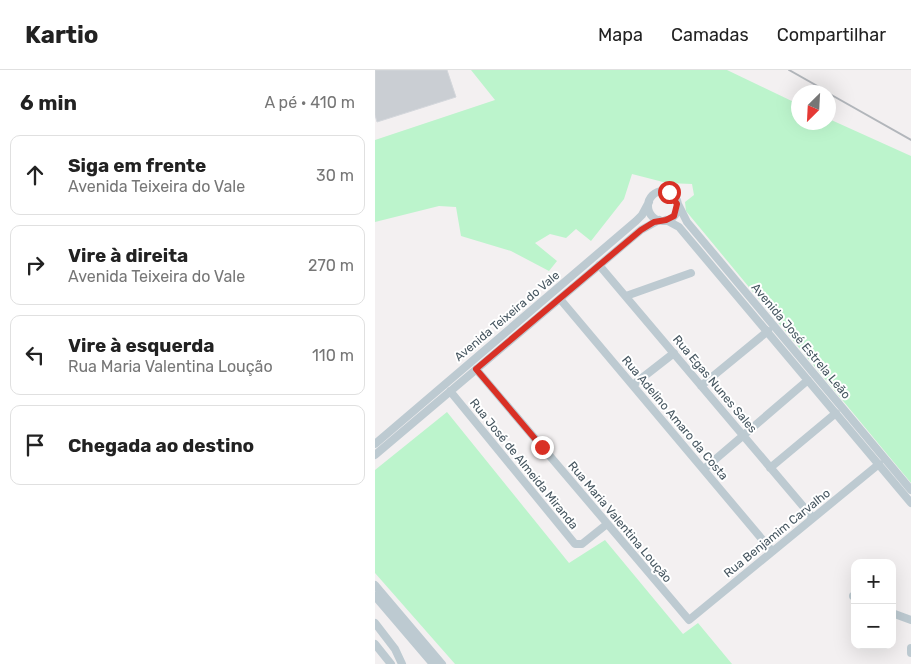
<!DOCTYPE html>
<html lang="pt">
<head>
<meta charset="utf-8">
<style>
  body { margin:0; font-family:Rubik,sans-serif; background:#f2f2f2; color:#222 }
  .controls { position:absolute; right:15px; bottom:15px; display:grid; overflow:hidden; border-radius:10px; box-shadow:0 5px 20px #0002 }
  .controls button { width:45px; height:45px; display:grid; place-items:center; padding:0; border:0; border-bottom:1px solid #e0e0e0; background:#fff; color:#222; font:25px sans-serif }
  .compass { position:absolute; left:416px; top:15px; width:45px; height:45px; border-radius:50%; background:#fff; box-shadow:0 5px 20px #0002; rotate:204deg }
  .stop { position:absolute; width:15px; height:15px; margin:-11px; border:4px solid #d93025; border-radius:50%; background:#fff }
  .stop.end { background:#d93025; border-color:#fff; box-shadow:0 1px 5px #0008 }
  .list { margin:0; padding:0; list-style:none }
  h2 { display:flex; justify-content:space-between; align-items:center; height:65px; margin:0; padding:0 20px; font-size:21px }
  h2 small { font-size:16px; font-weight:400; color:#767676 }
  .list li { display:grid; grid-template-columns:32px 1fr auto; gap:15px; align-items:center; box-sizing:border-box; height:80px; margin:0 10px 10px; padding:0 10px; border:1px solid #e0e0e0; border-radius:10px }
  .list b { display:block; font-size:19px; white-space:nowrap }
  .list p { margin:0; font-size:16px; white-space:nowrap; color:#767676 }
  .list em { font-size:16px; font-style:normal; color:#767676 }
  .icon { flex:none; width:28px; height:28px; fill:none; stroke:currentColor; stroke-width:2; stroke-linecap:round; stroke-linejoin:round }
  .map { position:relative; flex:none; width:536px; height:594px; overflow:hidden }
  header { display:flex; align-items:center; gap:30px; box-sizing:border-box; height:70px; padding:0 25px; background:#fff; border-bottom:1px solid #e0e0e0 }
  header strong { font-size:24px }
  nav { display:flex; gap:28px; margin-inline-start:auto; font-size:18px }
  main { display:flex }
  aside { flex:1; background:#fff }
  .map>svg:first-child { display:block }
</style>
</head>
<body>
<header>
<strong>Kartio</strong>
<nav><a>Mapa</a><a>Camadas</a><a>Compartilhar</a></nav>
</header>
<main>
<aside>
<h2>6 min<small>A pé · 410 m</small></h2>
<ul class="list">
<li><svg class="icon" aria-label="ahead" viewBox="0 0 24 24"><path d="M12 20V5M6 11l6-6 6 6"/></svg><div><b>Siga em frente</b><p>Avenida Teixeira do Vale</p></div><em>30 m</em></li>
<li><svg class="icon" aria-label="right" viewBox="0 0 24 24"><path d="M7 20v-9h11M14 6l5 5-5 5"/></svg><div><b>Vire à direita</b><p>Avenida Teixeira do Vale</p></div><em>270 m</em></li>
<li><svg class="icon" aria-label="left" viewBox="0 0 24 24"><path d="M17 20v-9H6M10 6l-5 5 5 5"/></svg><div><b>Vire à esquerda</b><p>Rua Maria Valentina Loução</p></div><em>110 m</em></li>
<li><svg class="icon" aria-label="arrive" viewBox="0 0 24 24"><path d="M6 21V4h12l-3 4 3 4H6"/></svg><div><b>Chegada ao destino</b></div></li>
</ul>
</aside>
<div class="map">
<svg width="536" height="594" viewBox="0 0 536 594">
  <rect width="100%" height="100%" fill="#f3f0f1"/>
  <path fill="#bcf4cc" d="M96 0H352L423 34V52H453L454 49 536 86V413L311 141 310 132 319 125 317 114 292 113 257 104 249 129 216 171 201 159 191 168 175 164 160 173 182 191 174 201 136 181 86 166 81 137 64 136 0 152V70L120 30Z
    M72 342 194 493 230 470 308 564 323 553 357 594H80L0 503V400Z"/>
  <path fill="#caced3" stroke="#d4d7dc" d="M0 0H72L81 27 2 52 0 45Z"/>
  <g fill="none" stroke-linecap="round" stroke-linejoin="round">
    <path stroke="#bdcad1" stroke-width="8" d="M273 136a15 15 0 1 1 30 0a15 15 0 1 1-30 0Z
      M303 134 312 152 536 420
      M291 150 304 157 536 433
      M224 195 438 448
      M251 226 316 203
      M185 229 397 481
      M101 299 314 550 504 394
      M258 315 299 283
      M326 316 393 261
      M75 321 200 474H207L232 454
      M0 374 261 151 267 145 274 132
      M0 385 266 160 284 150
      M395 398 461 343
      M329 399 433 310
      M0 515 67 594
      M0 526 58 594
      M478 526H480
      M517 543 536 550
      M0 553 20 579 27 594
      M0 574 16 594
      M536 578V583"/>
    <path stroke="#b2b6bb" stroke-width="2" d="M414 0 453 22
      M453 23 536 70"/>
  </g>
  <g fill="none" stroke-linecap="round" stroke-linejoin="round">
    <path stroke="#d93025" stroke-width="6" d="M167 377 101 299 266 160 279 152 291 150 299 146 302 134 294 122"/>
  </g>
  <g text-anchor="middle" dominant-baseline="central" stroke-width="4" stroke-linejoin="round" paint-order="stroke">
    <g font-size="12" fill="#465660" stroke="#fff">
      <text transform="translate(132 246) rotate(-40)">Avenida Teixeira do Vale</text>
      <text transform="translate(426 271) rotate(50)">Avenida José Estrela Leão</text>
      <text transform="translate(340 314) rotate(50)">Rua Egas Nunes Sales</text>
      <text transform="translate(300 348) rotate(50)">Rua Adelino Amaro da Costa</text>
      <text transform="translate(149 394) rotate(51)">Rua José de Almeida Miranda</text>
      <text transform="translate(245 452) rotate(50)">Rua Maria Valentina Loução</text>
      <text transform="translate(402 463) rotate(-39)">Rua Benjamim Carvalho</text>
    </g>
  </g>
</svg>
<div class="controls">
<button>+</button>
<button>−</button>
</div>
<svg class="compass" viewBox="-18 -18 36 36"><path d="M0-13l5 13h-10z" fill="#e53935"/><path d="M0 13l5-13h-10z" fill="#767676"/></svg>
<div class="stop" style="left:294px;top:122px"></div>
<div class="stop end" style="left:167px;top:377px"></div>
</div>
</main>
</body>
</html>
